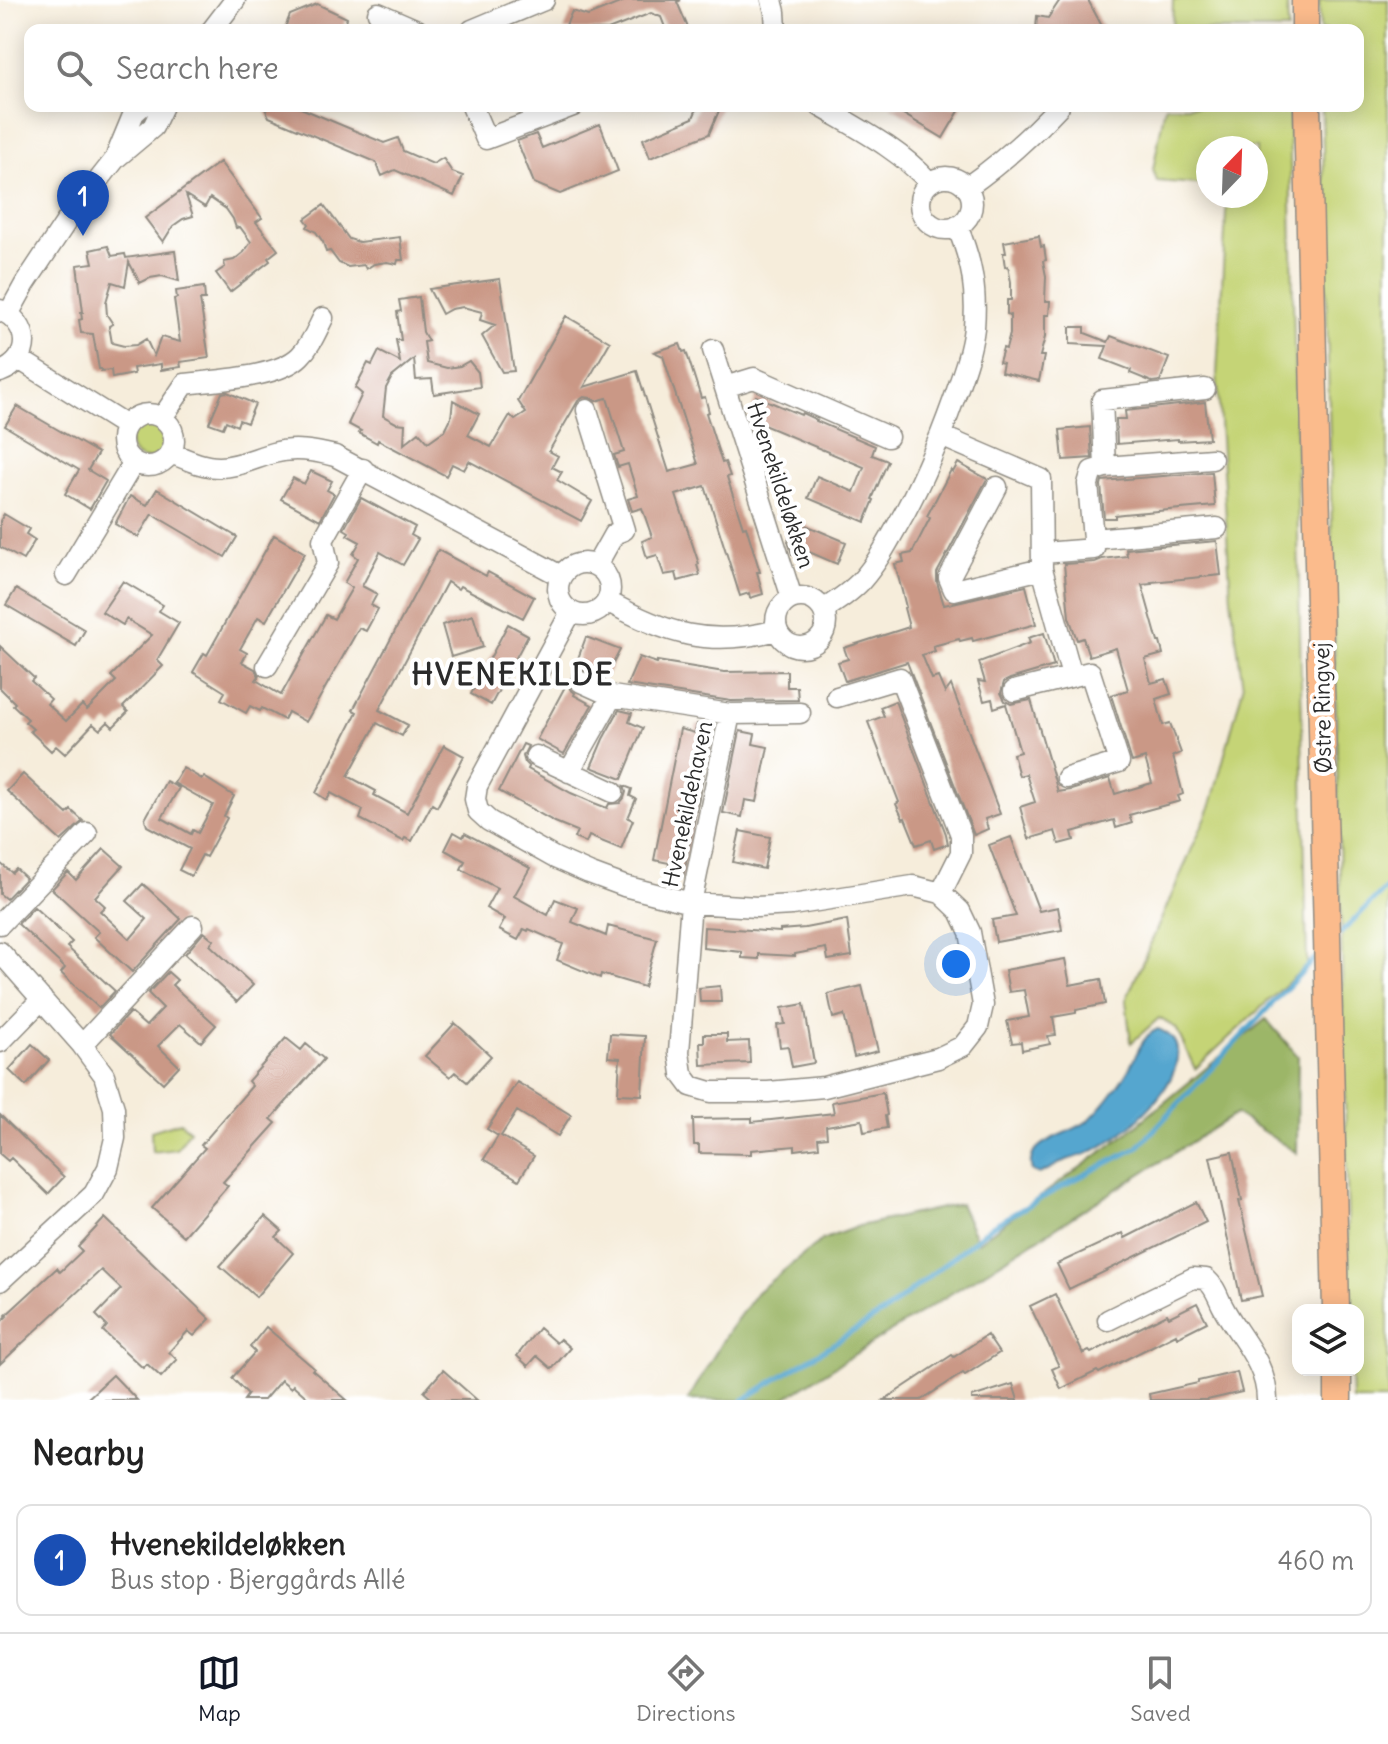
<!DOCTYPE html>
<html lang="en">
<head>
<meta charset="utf-8">
<style>
  body { margin:0; font-family:Delius,sans-serif; background:#f6f6f6; color:#222 }
  .controls { position:absolute; right:24px; bottom:24px; display:grid; overflow:hidden; border-radius:16px; box-shadow:0 4px 20px #0003 }
  .controls button { width:72px; height:72px; display:grid; place-items:center; padding:0; border:0; border-bottom:2px solid #e0e0e0; background:#fff; color:#222; font:40px sans-serif }
  .compass { position:absolute; left:1196px; top:136px; width:72px; height:72px; border-radius:50%; background:#fff; box-shadow:0 4px 20px #0003; rotate:23deg }
  .you { position:absolute; left:956px; top:964px; width:28px; height:28px; margin:-20px; border:6px solid #fff; border-radius:50%; background:#1a73e8; box-shadow:0 0 0 12px #1a73e833 }
  .badge { display:grid; place-items:center; width:52px; height:52px; border-radius:50%; background:#111827; color:#fff; font-size:26px; font-weight:700 }
  .pin { position:absolute; translate:-50% -66px; filter:drop-shadow(0 2px 4px #0008) }
  .pin::after { content:''; position:absolute; top:42px; width:28px; height:24px; background:inherit; clip-path:polygon(0 0,100% 0,50% 100%) }
  .list { margin:0; padding:0; list-style:none }
  h2 { display:flex; justify-content:space-between; align-items:center; height:104px; margin:0; padding:0 32px; font-size:34px }
  h2 small { font-size:26px; font-weight:400; color:#767676 }
  .list li { display:grid; grid-template-columns:52px 1fr auto; gap:24px; align-items:center; box-sizing:border-box; height:112px; margin:0 16px 16px; padding:0 16px; border:2px solid #e0e0e0; border-radius:16px }
  .list b { display:block; font-size:30px; white-space:nowrap }
  .list p { margin:0; font-size:26px; white-space:nowrap; color:#767676 }
  .list em { font-size:26px; font-style:normal; color:#767676 }
  .icon { flex:none; width:44px; height:44px; fill:none; stroke:currentColor; stroke-width:2; stroke-linecap:round; stroke-linejoin:round }
  .map { position:relative; flex:none; width:1388px; height:1400px; overflow:hidden }
  .search { position:absolute; background:#fff; box-shadow:0 4px 20px #0003; left:24px; right:24px; top:24px; height:88px; display:flex; align-items:center; gap:20px; box-sizing:border-box; padding:0 28px; border-radius:16px; color:#767676; font-size:30px }
  .sheet { height:232px; background:#fff }
  nav { display:flex; justify-content:space-around; align-items:center; box-sizing:border-box; height:112px; border-top:2px solid #e0e0e0; background:#fff; font-size:22px; color:#767676 }
  nav a { display:grid; justify-items:center; gap:4px }
  nav .on { color:#111827 }
  .map>svg:first-child { display:block }
</style>
</head>
<body>
<div class="map">
<svg width="1388" height="1400" viewBox="0 0 1388 1400">
  <rect width="100%" height="100%" fill="#fff"/>
  <filter id="ink" filterUnits="userSpaceOnUse"><feTurbulence type="fractalNoise" baseFrequency=".0125" numOctaves="2"/><feDisplacementMap in="SourceGraphic" scale="16" xChannelSelector="R" yChannelSelector="G"/><feConvolveMatrix kernelMatrix="1 2 1 2 8 2 1 2 1" color-interpolation-filters="sRGB"/></filter>
  <filter id="wash" filterUnits="userSpaceOnUse"><feTurbulence type="fractalNoise" baseFrequency=".006" numOctaves="4" result="noise"/><feDisplacementMap in="SourceGraphic" scale="32" xChannelSelector="R" yChannelSelector="G"/><feGaussianBlur stdDeviation="1.8" result="paint"/><feColorMatrix in="noise" values="0 0 0 0 0 0 0 0 0 0 0 0 0 0 0 0 0 1.4 0 .05"/><feComposite in="paint" operator="in"/></filter>
  <g filter="url(#wash)">
    <rect width="100%" height="100%" fill="#f6eddb"/>
    <path fill="#c5d476" stroke="#788050" stroke-width="2" d="M1173 0H1287L1288 30H1172Z
      M1319 0H1388V1400H1352L1351 1370H1358V1310H1350L1322 106H1358V30H1320Z
      M1165 106H1289L1307 965 1195 1069 1176 1028 1159 1018 1131 1043 1126 1000 1211 805 1243 687 1231 599 1217 374 1227 196H1256V148H1208V185L1157 181 1153 170Z
      M129 441a18 18 0 1 1 36 0a18 18 0 1 1-36 0Z
      M180 1122 190 1130 177 1149 152 1152 151 1131Z"/>
    <path fill="#9cb667" stroke="#647049" stroke-width="2" d="M1266 1019 1298 1056 1297 1153 1236 1114 782 1400H688L727 1333 757 1292 822 1240 859 1226 960 1204 978 1242 1126 1134Z"/>
    <path fill="#54a6cf" stroke="#40687d" stroke-width="2" d="M1158 1029C1171 1034 1179 1043 1177 1058 1173 1094 1123 1137 1091 1152 1084 1156 1075 1157 1067 1160 1058 1164 1049 1170 1039 1174L1032 1171C1022 1138 1076 1135 1091 1118 1104 1105 1116 1089 1126 1074 1137 1058 1139 1037 1158 1029Z"/>
    <g fill="none" stroke-linecap="round" stroke-linejoin="round">
      <path stroke="#54a6cf" stroke-width="5" d="M1341 933 1388 886
        M743 1400 886 1311 992 1226 1070 1182 1137 1148 1314 959"/>
    </g>
    <g id="blocks">
      <path fill="#ca9886" d="M623 0H681L677 2 689 30H666L661 17 651 13 608 30H564L572 11 588 16 625 1Z
        M1060 0H1088L1104 30H1036L1037 16 1048 18Z
        M317 4 347 18 342 30H324L317 27 309 30H284L290 15Z
        M264 106H296L384 143 398 138 403 151 433 164 443 158 452 172 463 176 454 196 395 170 382 176 376 162 269 117Z
        M698 106H721L709 134 650 158 643 139 693 118Z
        M890 106H962L943 138Z
        M600 124 618 171 560 194 534 183 517 141 536 134 542 148Z
        M220 162 262 218 256 222 278 250 268 258 270 261 230 292 216 273 225 267 224 262 234 260 244 252 251 242 240 227 236 228 233 219 226 209 210 198 205 207 186 195 193 216 183 219 173 226 163 242 145 218Z
        M324 205 349 239 359 242 400 237 403 260H398L397 264 387 262 374 264 366 269 364 265 348 267 339 263 330 251 326 252 323 242 316 232 307 227 309 224 305 219Z
        M1039 236 1041 247 1044 246 1046 260 1043 261 1046 276 1045 301H1050L1049 315H1045V337L1040 356H1044L1039 381 1001 372 1003 363 999 362 1003 348 1006 349 1010 334V315L1007 314V300H1011V282L1008 266 1005 267 1003 253H1006L1004 242Z
        M108 246 112 256 125 254 126 258 175 251 179 281 162 276 150 278 140 283 129 262 125 286 112 282 106 302 107 315 113 324 109 326 112 343 124 346 136 345 146 339 154 356 161 337 180 342 174 299 177 298 176 291 204 287 205 300H200L209 358 180 362 181 367 161 370V364L133 368 134 374 112 378 111 370 101 371V369H99L93 334 81 333 79 320 82 319 81 312H83L77 265 93 263 90 250Z
        M500 279 514 371 502 372 482 336 495 325 480 320 482 312 463 307 451 309 442 314 429 289Z
        M419 297 423 332 428 341 424 342 427 363 447 368 460 366 469 361 478 372 480 387 434 394 432 379 416 380 414 359 392 377 386 388 383 416 396 423 405 424 404 444 419 432 428 442 445 430 451 418 453 400 479 414 468 435 491 447 510 415 515 420 526 413 518 401 566 316 610 342 584 387 637 371 669 472 698 464 663 356 654 352 680 344 683 352 686 351 701 398 705 397 709 412 706 413 722 463 725 462 730 476 727 477 743 527 746 526 760 572H757L763 594 750 598 749 593 740 596 705 486 676 495 699 564 697 565 700 575 678 581 676 573 664 575 657 555 647 558 642 541 652 537 642 508 632 511 628 499 638 496 628 464 618 467 614 455 624 452 607 398 596 401 591 398 584 397 578 401 549 451 558 456 552 467 562 472 557 480 592 501 581 521 469 461 464 470 452 464 446 476 378 440 377 443 359 433 361 431 348 424 362 394 355 388 368 363 372 365 379 351 400 362 396 340H401L397 312 401 311 399 300Z
        M1070 327H1085V333L1108 342 1111 336 1169 358 1160 381 1152 382 1130 373 1131 370 1102 359 1107 346 1070 344Z
        M227 392 255 404 247 423 239 420 237 426 226 421 223 428 209 423 222 393Z
        M756 396 801 415 802 413 817 420 816 421 875 446 872 455 888 461 872 499 874 500 865 522 808 498 817 476 854 492 864 467 749 419Z
        M1205 402 1209 439 1178 441V439L1117 444 1116 419H1126L1125 411Z
        M17 406 98 453 88 470 106 481 90 509 65 494 79 470 5 426Z
        M1090 427 1092 458 1063 460 1060 430Z
        M958 463 987 479 937 573V582L944 605 1026 586 1036 624 973 641 972 638 960 641 959 639 933 646 935 651 922 655 932 679 938 677 945 693 951 685 1000 814 985 819 988 829 974 835 907 662 845 681 838 662 848 659 844 648 909 627 904 608 906 607 895 564 904 562 902 555 912 553 930 518 927 516 951 470 953 472Z
        M311 471 332 481 327 490 334 494 320 520 281 499 293 478 304 484Z
        M1212 472 1215 506 1123 514 1115 515V518H1104L1101 485 1102 481Z
        M157 489 237 537 225 557 152 514 138 537 115 524 130 496 147 505Z
        M361 498 415 527 411 535 418 539 403 565 380 552 362 586 377 594 371 605 378 609 366 631 359 628 306 722 288 712 284 720 262 708 260 711 250 706 246 713 221 699 225 692 193 672 204 653 207 655 274 535 305 553 266 621 258 617 240 649 247 653 242 662 255 669 259 676 256 680 281 695 326 615 334 619 352 588 344 583 358 558 353 554 360 542 347 535 349 532 344 529Z
        M4 514 29 529 26 534 35 540 23 560 0 547V521Z
        M796 521 846 542 837 564 800 548 797 556 792 554 788 541Z
        M1217 541 1221 575 1151 582 1152 584 1142 585 1158 642H1160L1163 654 1145 659 1151 683 1166 679 1171 694 1156 699 1163 725 1170 723 1181 753 1173 756 1183 794 1178 796 1180 801 1129 815 1132 823 1116 828 1114 820 1072 832 1074 840 1059 844 1055 831 1029 839 1020 807 1035 802 1026 774 1019 776 1013 754 1020 752 1006 704 994 708 992 699 984 701 978 681 985 682 979 662 1030 643 1028 638 1044 633 1054 666 1010 679 1004 682 1001 693 1005 701 1011 704 1031 700 1058 792 1071 790 1110 778 1115 794 1152 783 1145 758 1132 762 1111 695 1128 690 1116 648 1089 656 1083 638 1077 640 1069 617 1064 564 1095 562 1102 559 1127 556 1126 549Z
        M438 550 486 576 488 572 534 597 523 618 460 586 458 589 447 582 379 710 408 725 402 736 377 723 348 776 376 791 374 795 407 813 444 745 464 756 437 807 432 804 412 841 405 838 403 841 360 819 363 810 331 793 327 800 316 793 357 712 353 710Z
        M123 581 163 605 159 611 179 623 157 660 163 666 123 707 128 712 113 727 108 722 100 730 93 724 65 754 56 746 51 751 30 731 33 729 25 722 28 719 13 705 15 703 0 688V646L34 678 31 681 51 699 47 704 66 721 82 705 87 710 116 681 111 676 152 635 126 619 123 625 102 612Z
        M16 589 85 630 76 646 6 605Z
        M473 615 483 647 451 657 442 625Z
        M508 624 528 635 491 705 471 694Z
        M586 637 620 650 605 679 586 670 579 669 573 672Z
        M639 657 657 663V661L724 672 787 671V687H797L798 700 731 701 627 685Z
        M568 681 570 689 575 693 574 695 592 705 564 754 537 739Z
        M895 701 946 834 948 844 934 849 931 840 916 845 905 818 903 819 896 804 899 802 868 722 884 716 880 707Z
        M619 710 632 713 629 722 643 728 622 779 591 767 603 739Z
        M697 724 713 727 683 877 668 873 669 863 654 860 680 729 695 733Z
        M740 731 755 734 753 744 768 747 757 802 745 800 742 817 723 813Z
        M523 744 528 746 523 756 525 763 529 767 528 769 571 793 594 803 607 808 609 804 620 803 624 798 626 792 624 786 632 789 630 796 636 799 628 818 633 820 621 849 589 836 586 843 574 838 577 831 555 822 499 791Z
        M183 768 202 779 204 777 234 796 224 816 227 818 206 857 202 855 191 876 179 870 190 849 147 826 145 819 166 781 179 788 162 818 191 834 193 830 198 833 213 805 174 783Z
        M23 774 67 814 71 810 83 821 61 841 7 791Z
        M740 831 770 837 764 869 733 862Z
        M454 832 463 837 465 833 530 868 514 896 548 915 555 899 578 908 572 922 606 936 608 926 657 939 644 987 601 974 600 978 557 960 563 944 529 929 528 931 524 929 518 940 499 930 505 919 486 908 497 888 461 869 465 861 445 850Z
        M1011 837 1039 911 1058 907 1062 930 996 942 992 920 1016 916 989 845Z
        M104 849 123 866 95 897 105 906 100 911 130 939 147 919 127 901 143 884 181 919 132 972 94 937 99 932 52 889 68 872 76 880Z
        M0 863 12 873 16 869 26 878 6 899 0 894Z
        M34 907 72 942 67 947 115 991 99 1008 61 973 65 968 18 924Z
        M847 920 852 956 828 960 826 948 795 954V956L759 954V959L742 958V952L703 948 704 927 780 932V930L805 928Z
        M204 932 214 940 210 945 253 985 237 1002 185 954Z
        M1065 959 1070 985 1101 979 1105 1004 1076 1010V1013L1053 1017 1056 1035 1048 1036 1050 1044 1022 1050 1021 1042 1012 1043 1007 1021 1029 1017 1024 990 1009 992 1005 970Z
        M168 972 177 980 172 985 216 1025 201 1042 180 1024 158 1046 179 1066 163 1083 110 1034 130 1012 146 1026 163 1008 148 993Z
        M720 986 721 1002H700L699 988Z
        M862 986 878 1051 854 1057 844 1015 833 1018 828 994Z
        M804 1004 814 1063 792 1067 788 1046 780 1047 777 1025 785 1024 782 1008Z
        M455 1023 491 1056 467 1082 455 1072 450 1077 425 1056Z
        M610 1034 645 1036 642 1095 618 1094 620 1058 608 1057Z
        M704 1034H727V1042L749 1041 750 1063 701 1065 700 1042H704Z
        M286 1038 301 1050 306 1044 324 1059 271 1119 276 1123 223 1182 228 1186 184 1236 152 1208 205 1148 201 1145 252 1086 248 1081Z
        M32 1044 49 1060 26 1086 9 1070Z
        M517 1082 571 1115 558 1136 517 1111 501 1136 534 1156 519 1180 484 1159 498 1136 487 1129Z
        M883 1093 887 1115 885 1116 887 1128 864 1132 862 1120 826 1126 827 1137 818 1138 819 1147 795 1150V1146L751 1150V1154L699 1153V1145H694L693 1119 752 1118V1122L834 1113 832 1102Z
        M0 1115 64 1177 48 1194 11 1158 8 1161 0 1154Z
        M1232 1152 1242 1200 1239 1201 1262 1296 1241 1300 1210 1157Z
        M1196 1202 1206 1222 1069 1289 1057 1264 1123 1233 1125 1238Z
        M265 1216 282 1231 276 1237 293 1253 256 1297 220 1266Z
        M105 1218 210 1319 194 1336 188 1331 169 1352 177 1360 161 1377 147 1364 143 1368 103 1331 107 1326 96 1315 121 1289 101 1270 0 1364V1323L7 1316 6 1315 57 1268 60 1272 82 1251 78 1247Z
        M1055 1294 1083 1354 1089 1351 1091 1353 1167 1314 1169 1317 1197 1303 1207 1322 1177 1337 1176 1334 1099 1373 1097 1371 1061 1389 1052 1369 1059 1366 1030 1306Z
        M266 1327 314 1368 312 1370 347 1400H310L293 1385 291 1388 281 1380 264 1400H244L248 1394 232 1378 255 1352 250 1347Z
        M539 1328 556 1343 560 1339 570 1348 552 1369 537 1356 528 1366 517 1356Z
        M987 1335 999 1353 965 1375 963 1373 921 1400H884L952 1355 954 1357Z
        M443 1370 477 1400H433L424 1392Z
        M1237 1372 1242 1392 1207 1400H1150L1149 1394 1198 1383V1381Z
        M113 1375 137 1400H86Z
        M1013 1384 1018 1400H972V1397Z"/>
    </g>
  </g>
  <g filter="url(#ink)">
    <use href="#blocks" fill-opacity="0" stroke="#908c83" stroke-width="2"/>
    <g fill="none" stroke-linecap="round" stroke-linejoin="round">
      <defs>
        <path id="minor" d="M772 0 775 12 776 30
          M378 13 417 30
          M212 30 235 0
          M472 30 544 0
          M472 106 486 139 573 106
          M820 106C859 129 899 149 929 182
          M117 154 134 113 142 106
          M920 203a26 26 0 1 1 52 0a26 26 0 1 1-52 0Z
          M967 187C1000 164 1031 136 1059 106
          M0 310C31 323 33 360 0 372
          M9 313 25 284 68 219 116 158 153 127 163 106
          M713 350 792 598
          M19 359 126 426
          M725 387 754 378 888 437
          M587 410 624 530 614 534 596 566
          M122 440a26 26 0 1 1 52 0a26 26 0 1 1-52 0Z
          M162 418 185 384C215 380 278 378 300 356 311 345 316 332 323 318
          M941 436 1041 479 1042 569 1072 676
          M171 453C186 459 202 467 219 467 238 467 255 458 273 453 294 447 315 451 335 456L561 576
          M1105 467 1102 400 1205 389
          M997 487 949 578 954 590 1042 569
          M1093 539 1217 528
          M1043 553 1094 549 1088 484 1092 471 1105 467 1212 459
          M558 589a26 26 0 1 1 52 0a26 26 0 1 1-52 0Z
          M66 575 134 462
          M776 622a25 25 0 1 1 50 0a25 25 0 1 1-50 0Z
          M607 601C666 634 709 648 777 630
          M823 610C837 601 851 592 862 580 876 564 886 546 896 528 920 487 938 444 954 399 962 376 971 353 974 328 977 289 972 262 957 226
          M571 612 477 786 475 799 478 811 489 821 555 858 589 873 624 886 691 903 757 907 792 905 913 886 941 893 960 911 970 932 983 1005 978 1027 963 1046 938 1058 824 1087 768 1092H711L691 1086 682 1074 679 1052 691 903 730 714
          M267 666 328 563 323 540 363 469
          M581 682 612 696 730 714 800 713
          M1014 691 1090 672 1119 762 1067 778
          M837 697 900 678 961 835V853L941 893
          M536 756 613 792
          M569 772 612 696
          M0 924 87 833
          M0 952 82 1045 104 1075 114 1108 115 1138 108 1168 94 1194 0 1281
          M0 1042 42 999
          M82 1045 193 926
          M1108 1320 1193 1278 1206 1279C1215 1287 1217 1295 1222 1305 1238 1337 1267 1362 1267 1400"/>
        <path id="major" d="M1305 0V30
          M1307 106 1336 1310
          M1338 1370V1400"/>
      </defs>
      <use href="#minor" stroke="#908c83" stroke-width="23"/>
      <use href="#major" stroke="#908c83" stroke-width="29"/>
      <use href="#minor" stroke="#fff" stroke-width="20"/>
      <use href="#major" stroke="#fbbb8c" stroke-width="26"/>
    </g>
  </g>
  <g text-anchor="middle" dominant-baseline="central" stroke-width="8" stroke-linejoin="round" paint-order="stroke">
    <g font-size="22" fill="#2b2b2b" stroke="#fff">
      <text transform="translate(781 485) rotate(72)">Hvenekildeløkken</text>
      <text transform="translate(1322 708) rotate(-91)">Østre Ringvej</text>
      <text transform="translate(687 804) rotate(-78)">Hvenekildehaven</text>
    </g>
    <g font-size="30" font-weight="bold" letter-spacing="2" fill="#2b2b2b" stroke="#fff">
      <text x="513" y="674">HVENEKILDE</text>
    </g>
  </g>
</svg>
<div class="controls">
<button><svg class="icon" aria-label="layers" viewBox="0 0 24 24"><path d="M12 4l9 5-9 5-9-5zM3 14l9 5 9-5"/></svg></button>
</div>
<svg class="compass" viewBox="-18 -18 36 36"><path d="M0-13l5 13h-10z" fill="#e53935"/><path d="M0 13l5-13h-10z" fill="#767676"/></svg>
<div class="you"></div>
<div class="pin badge" style="left:83px;top:236px;background:#1a4fb4">1</div>
<div class="search"><svg class="icon" aria-label="search" viewBox="0 0 24 24"><circle cx="10" cy="10" r="6"/><path d="M15 15l6 6"/></svg>Search here</div>
</div>
<section class="sheet">
<h2>Nearby<small></small></h2>
<ul class="list">
<li><span class="badge" style="background:#1a4fb4">1</span><div><b>Hvenekildeløkken</b><p>Bus stop · Bjerggårds Allé</p></div><em>460 m</em></li>
</ul>
</section>
<nav>
<a class="on"><svg class="icon" aria-label="map" viewBox="0 0 24 24"><path d="M3 6l6-2 6 2 6-2v14l-6 2-6-2-6 2zM9 4v14M15 6v14"/></svg>Map</a>
<a><svg class="icon" aria-label="directions" viewBox="0 0 24 24"><path d="M12 3l9 9-9 9-9-9zM9 14v-3h6M13 9l2 2-2 2"/></svg>Directions</a>
<a><svg class="icon" aria-label="saved" viewBox="0 0 24 24"><path d="M7 4h10v16l-5-4-5 4z"/></svg>Saved</a>
</nav>
</body>
</html>
